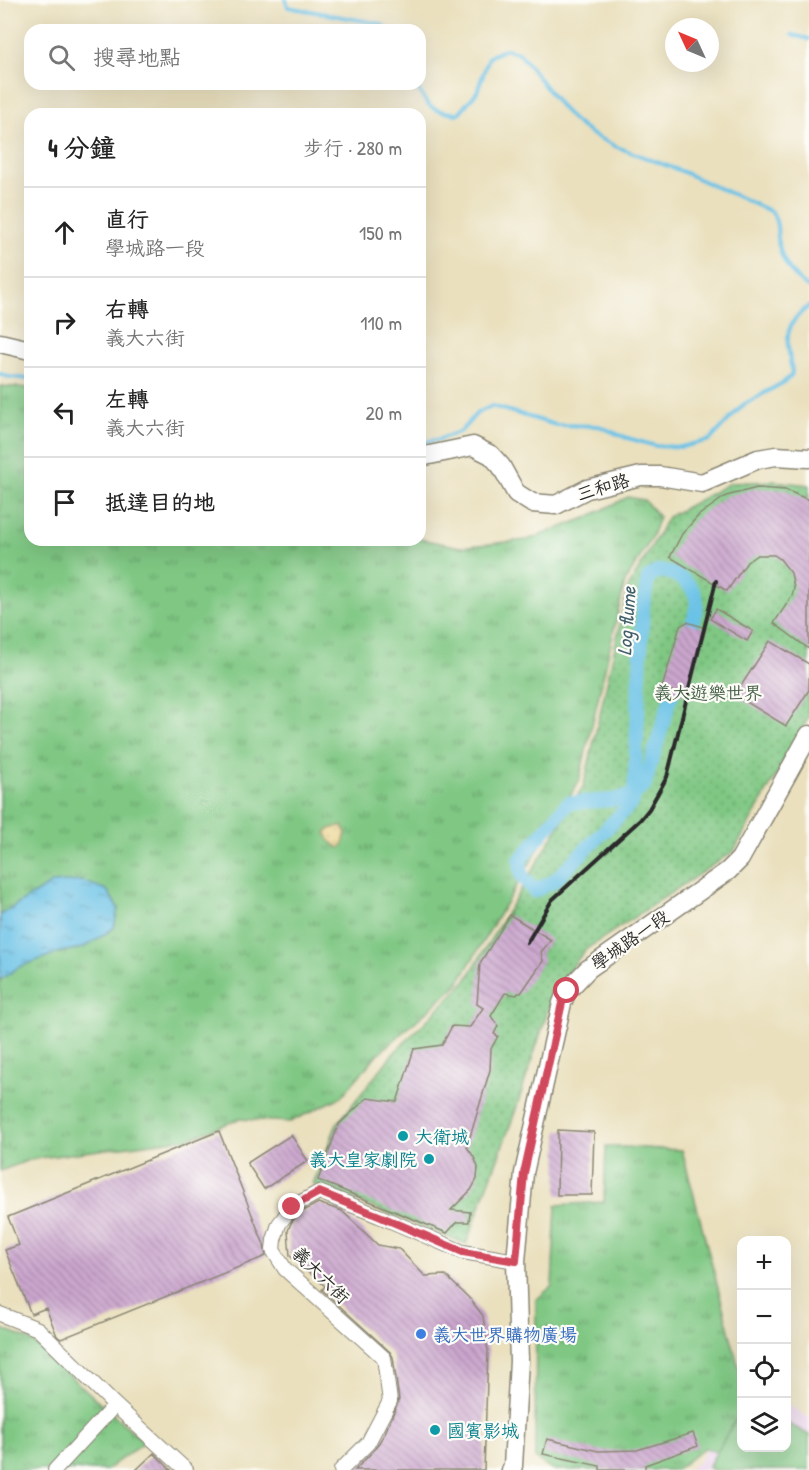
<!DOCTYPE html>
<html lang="zh-TW">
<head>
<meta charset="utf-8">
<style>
  body { margin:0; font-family:"Patrick Hand","LXGW WenKai TC",sans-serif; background:#f6f6f6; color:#222 }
  .controls { position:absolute; right:18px; bottom:18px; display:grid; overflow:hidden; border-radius:12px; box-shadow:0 6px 24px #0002 }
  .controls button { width:54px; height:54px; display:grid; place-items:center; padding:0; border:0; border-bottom:2px solid #e0e0e0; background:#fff; color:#222; font:30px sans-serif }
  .compass { position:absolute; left:665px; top:18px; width:54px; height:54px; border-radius:50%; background:#fff; box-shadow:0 6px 24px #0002; rotate:314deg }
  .stop { position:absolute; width:18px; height:18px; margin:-14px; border:4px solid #d1495b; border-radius:50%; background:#fff }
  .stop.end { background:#d1495b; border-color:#fff; box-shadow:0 2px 6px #0008 }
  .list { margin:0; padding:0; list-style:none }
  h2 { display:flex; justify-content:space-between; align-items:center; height:78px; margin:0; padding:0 24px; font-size:26px }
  h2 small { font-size:20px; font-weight:400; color:#767676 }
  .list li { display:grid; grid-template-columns:39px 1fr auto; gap:18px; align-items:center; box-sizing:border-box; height:90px; padding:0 24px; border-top:2px solid #e0e0e0 }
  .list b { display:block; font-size:22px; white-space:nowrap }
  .list p { margin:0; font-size:20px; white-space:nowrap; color:#767676 }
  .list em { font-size:20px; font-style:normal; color:#767676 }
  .icon { flex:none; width:33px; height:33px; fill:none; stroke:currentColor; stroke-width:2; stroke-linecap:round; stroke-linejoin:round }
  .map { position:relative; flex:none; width:809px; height:1470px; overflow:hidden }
  .search { position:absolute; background:#fff; box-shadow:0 6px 24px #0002; left:24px; top:24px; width:402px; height:66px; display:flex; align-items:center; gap:15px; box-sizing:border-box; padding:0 21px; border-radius:18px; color:#767676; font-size:22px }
  .panel { position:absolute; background:#fff; box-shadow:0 6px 24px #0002; left:24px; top:108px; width:402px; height:438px; border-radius:18px }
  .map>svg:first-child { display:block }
</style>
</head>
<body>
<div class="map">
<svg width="809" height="1470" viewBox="0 0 809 1470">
  <defs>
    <pattern id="grass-tufts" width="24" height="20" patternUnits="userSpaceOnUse" patternTransform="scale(1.5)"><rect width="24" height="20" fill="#7fc783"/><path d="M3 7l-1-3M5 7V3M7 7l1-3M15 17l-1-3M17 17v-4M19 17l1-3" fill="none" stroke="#68a26b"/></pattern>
    <pattern id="sand-dots" width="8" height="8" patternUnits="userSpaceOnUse" patternTransform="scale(1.5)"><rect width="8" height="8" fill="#eeda9e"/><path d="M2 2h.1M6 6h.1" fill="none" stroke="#cb8" stroke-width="1.8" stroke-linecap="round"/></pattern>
    <pattern id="park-dots" width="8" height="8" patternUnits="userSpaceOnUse" patternTransform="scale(1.5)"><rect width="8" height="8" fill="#7fc783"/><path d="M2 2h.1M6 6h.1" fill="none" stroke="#68a26b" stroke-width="1.8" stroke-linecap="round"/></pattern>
    <pattern id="water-ripples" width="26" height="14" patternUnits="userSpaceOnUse" patternTransform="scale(1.5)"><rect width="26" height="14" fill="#6ac2e7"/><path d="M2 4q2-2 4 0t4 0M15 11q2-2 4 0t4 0" fill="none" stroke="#579ebb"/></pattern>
    <pattern id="building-back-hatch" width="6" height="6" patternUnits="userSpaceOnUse" patternTransform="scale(1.5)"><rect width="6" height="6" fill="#cba6ce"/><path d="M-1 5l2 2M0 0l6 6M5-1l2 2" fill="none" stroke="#a587a7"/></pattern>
  </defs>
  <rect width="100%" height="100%" fill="#fdfcf7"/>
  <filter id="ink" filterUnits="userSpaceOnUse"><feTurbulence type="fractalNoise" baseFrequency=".0167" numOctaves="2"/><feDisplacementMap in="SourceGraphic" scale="12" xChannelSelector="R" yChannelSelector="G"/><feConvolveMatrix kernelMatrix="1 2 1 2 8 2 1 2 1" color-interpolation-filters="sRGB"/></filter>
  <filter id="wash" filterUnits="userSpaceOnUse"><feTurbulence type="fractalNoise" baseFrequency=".008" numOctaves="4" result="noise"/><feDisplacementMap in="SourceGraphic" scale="24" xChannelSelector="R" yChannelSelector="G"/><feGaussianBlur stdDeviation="1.35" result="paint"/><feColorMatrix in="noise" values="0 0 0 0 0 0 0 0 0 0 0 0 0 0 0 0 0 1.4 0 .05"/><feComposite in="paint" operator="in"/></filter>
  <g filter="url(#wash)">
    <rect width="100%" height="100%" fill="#eae0be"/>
    <path fill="#ead1ec" d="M741 1391 742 1448H786L787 1404 809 1418V1470H688L699 1461Z"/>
    <path fill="url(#grass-tufts)" stroke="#557957" stroke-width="1.5" d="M0 386 30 388V540L420 539 460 547 527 540 586 518 628 497 644 500 659 517 651 539 625 582 579 781 457 985 376 1056 341 1097 290 1122 239 1119 190 1138 32 1159 0 1171Z
      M606 1146 682 1150 741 1376V1410L718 1452 704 1448 676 1470H553L535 1458 536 1300 552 1286 556 1205 604 1202Z
      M0 1328 30 1340 144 1442 106 1470H0Z"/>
    <path fill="url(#sand-dots)" stroke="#8c8264" stroke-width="1.5" d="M339 826H343L346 832 343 845 339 848 329 840 326 833 330 829Z"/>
    <path fill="url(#park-dots)" stroke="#557957" stroke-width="1.5" d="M773 481 809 485V716L734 851 585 950 555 989 514 1115 466 1244 313 1184 337 1124 392 1055 465 982 584 785 628 588 668 517 730 483Z"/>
    <path fill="#7fc783" stroke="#557957" stroke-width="1.5" d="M741 1410 742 1448H786L787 1423 809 1435V1470H713L708 1467Z"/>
    <path fill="url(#water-ripples)" stroke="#4a7689" stroke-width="1.5" d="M82 881 107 890 118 908 114 928 83 948 60 952 19 967 0 980V915L52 883Z"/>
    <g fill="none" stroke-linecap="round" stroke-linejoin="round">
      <path stroke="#6ac2e7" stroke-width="4" d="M286 0 288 7 381 24 388 30
        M792 35 809 39
        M416 84C427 108 431 111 458 114L477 92 489 57 505 49 520 54 561 107 574 121 591 134 617 147 681 171 772 212C778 222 777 228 778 240 780 259 793 278 809 288
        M0 374 9 377 30 379
        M420 443 440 439 461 431 477 413 492 406 556 425 599 426 624 437 656 446 681 447 710 440 743 405 784 382 791 376 792 371C787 341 781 326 809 306"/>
      <path stroke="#6ac2e7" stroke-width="14" d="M630 796 613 800 568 803 520 860 522 876 534 891 554 881 631 804 634 796 643 606 648 578 659 571C669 572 674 574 682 579 707 597 694 615 687 640
        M630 796 644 787 678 673"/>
    </g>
    <g id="blocks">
      <path fill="url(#building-back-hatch)" d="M757 488 786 490 809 500V649L774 623 792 596 794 588 791 573 780 559 774 555H757L747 562 727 591 670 557 682 534 699 515 726 496Z
        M716 609 753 631 747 641 710 619Z
        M687 622 706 628 686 695 662 688 680 626Z
        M770 641 809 664V690L786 726 735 695Z
        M510 915 551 940 541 952 543 961 521 993H518L517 995 505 993 491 1016 498 1026 494 1034 498 1036 491 1049 490 1070 467 1147 474 1157 478 1167 477 1179 471 1190 451 1210 470 1212 469 1222H457L447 1233 318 1180 339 1124 367 1098 397 1102 414 1049 442 1045 452 1026 470 1027 483 1008 477 1004 480 963Z
        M558 1130 594 1132 592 1195H557Z
        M219 1131 264 1245 266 1256 61 1339 57 1336 46 1308 31 1314 5 1250 19 1245 8 1217Z
        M291 1135 308 1161 264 1189 247 1163Z
        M318 1203 342 1211 378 1245 399 1249 425 1276 445 1275 471 1300 483 1316 488 1351 484 1470H355L375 1449 385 1433 399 1400 393 1357 390 1352 322 1290 325 1286 290 1256 288 1231 291 1223 298 1214Z
        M693 1433 698 1446 645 1465V1470H600V1466L543 1454 547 1439 598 1451 637 1450Z
        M154 1453 171 1470H136Z"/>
    </g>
  </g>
  <g filter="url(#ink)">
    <use href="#blocks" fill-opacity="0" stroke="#8a8674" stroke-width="1.5"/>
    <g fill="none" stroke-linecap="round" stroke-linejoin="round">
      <defs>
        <path id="street" d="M0 1314 38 1329 115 1405 186 1470
          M55 1470 115 1405
          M341 1470 368 1443 390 1401 384 1358 285 1269 273 1250 274 1240 279 1224 292 1207 319 1192 379 1216 463 1252 516 1261"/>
        <path id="secondary" d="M0 343 30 350
          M420 457 473 446 491 455 501 466 516 493 532 503 556 505 587 489 641 476H660L702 483 758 459 776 456 809 458
          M511 1470 513 1466 519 1361 516 1261 524 1173 562 1003 567 991 588 969 728 871 740 859 809 735"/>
      </defs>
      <use href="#street" stroke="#8a8674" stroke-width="16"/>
      <use href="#secondary" stroke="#8a8674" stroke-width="21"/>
      <use href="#street" stroke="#fff" stroke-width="14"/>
      <use href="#secondary" stroke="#fff" stroke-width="18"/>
      <path stroke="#2b2b2b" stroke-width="4" d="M527 943 552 900 640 820 649 809 667 777 716 581"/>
    </g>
  </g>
  <g fill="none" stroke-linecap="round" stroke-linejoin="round" filter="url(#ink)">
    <path stroke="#d1495b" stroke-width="8" d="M292 1207 319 1192 379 1216 463 1252 516 1261 524 1173 562 1003 567 991"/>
  </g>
  <g fill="#0f9aa8" stroke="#fdfcf7" stroke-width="2">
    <circle cx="403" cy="1136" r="6"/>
    <circle cx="429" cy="1159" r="6"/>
    <circle cx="435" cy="1430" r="6"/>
  </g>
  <circle fill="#3f7fe0" stroke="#fdfcf7" stroke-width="2" cx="421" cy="1334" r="6"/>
  <g text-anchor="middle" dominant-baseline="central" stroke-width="4.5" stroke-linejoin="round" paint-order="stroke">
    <g font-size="18" fill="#2b2b2b" stroke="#fdfcf7">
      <text transform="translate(603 487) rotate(-17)">三和路</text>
      <text transform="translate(630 940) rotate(-35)">學城路一段</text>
      <text transform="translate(321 1275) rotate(45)">義大六街</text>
    </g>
    <g font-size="18" fill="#48624a" stroke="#fdfcf7">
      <text x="708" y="692">義大遊樂世界</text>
    </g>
    <g font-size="18" fill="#0d838f" stroke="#fdfcf7" text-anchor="start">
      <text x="415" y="1136">大衛城</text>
      <text x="417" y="1159" text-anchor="end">義大皇家劇院</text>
      <text x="447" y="1430">國賓影城</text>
    </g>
    <g font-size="18" fill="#366cbe" stroke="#fdfcf7" text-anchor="start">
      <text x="433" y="1334">義大世界購物廣場</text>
    </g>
    <g font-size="20" font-style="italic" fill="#41606d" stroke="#fdfcf7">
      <text transform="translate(626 621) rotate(-86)">Log flume</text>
    </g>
  </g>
</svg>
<div class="controls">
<button>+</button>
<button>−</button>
<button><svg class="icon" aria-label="locate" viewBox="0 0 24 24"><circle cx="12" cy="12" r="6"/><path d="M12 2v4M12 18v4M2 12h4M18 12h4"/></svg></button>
<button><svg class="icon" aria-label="layers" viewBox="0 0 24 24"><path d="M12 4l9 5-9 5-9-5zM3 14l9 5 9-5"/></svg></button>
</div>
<svg class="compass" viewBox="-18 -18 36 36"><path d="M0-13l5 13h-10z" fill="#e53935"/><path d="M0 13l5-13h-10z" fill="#767676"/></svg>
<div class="stop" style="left:567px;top:991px"></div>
<div class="stop end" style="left:292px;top:1207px"></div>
<div class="search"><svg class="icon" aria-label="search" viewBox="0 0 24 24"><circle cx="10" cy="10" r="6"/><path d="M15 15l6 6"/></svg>搜尋地點</div>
<section class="panel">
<h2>4 分鐘<small>步行 · 280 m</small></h2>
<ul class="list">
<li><svg class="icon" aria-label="ahead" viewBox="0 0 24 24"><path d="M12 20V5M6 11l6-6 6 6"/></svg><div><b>直行</b><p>學城路一段</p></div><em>150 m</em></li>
<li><svg class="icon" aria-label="right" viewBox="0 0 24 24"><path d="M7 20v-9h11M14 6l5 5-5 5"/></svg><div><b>右轉</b><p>義大六街</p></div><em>110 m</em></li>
<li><svg class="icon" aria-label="left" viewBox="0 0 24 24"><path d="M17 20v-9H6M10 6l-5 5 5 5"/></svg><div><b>左轉</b><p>義大六街</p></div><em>20 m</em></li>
<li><svg class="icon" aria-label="arrive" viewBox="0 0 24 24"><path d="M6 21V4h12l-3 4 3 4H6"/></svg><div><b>抵達目的地</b></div></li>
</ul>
</section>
</div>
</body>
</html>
